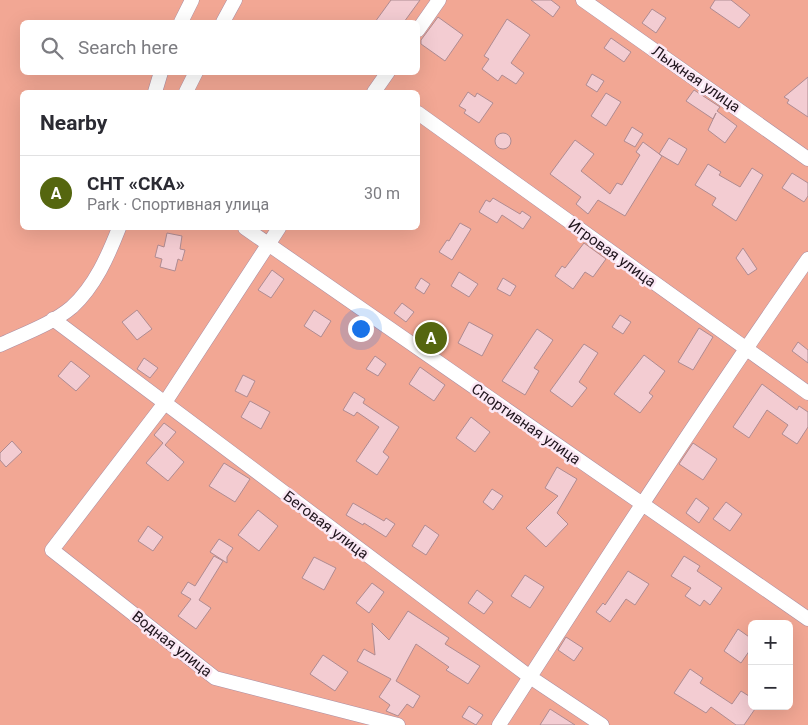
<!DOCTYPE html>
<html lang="en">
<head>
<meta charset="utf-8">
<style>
  body { margin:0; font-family:Roboto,sans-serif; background:#f7f7f7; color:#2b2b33 }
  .controls { position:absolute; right:15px; bottom:15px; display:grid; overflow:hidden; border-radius:8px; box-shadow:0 5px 20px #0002 }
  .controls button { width:45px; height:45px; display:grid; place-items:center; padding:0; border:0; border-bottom:1px solid #e1e1e2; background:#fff; color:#2b2b33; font:25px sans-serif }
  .you { position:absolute; left:360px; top:328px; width:18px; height:18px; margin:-12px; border:4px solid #fff; border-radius:50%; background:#1a73e8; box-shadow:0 0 0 8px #1a73e833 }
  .badge { display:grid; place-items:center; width:32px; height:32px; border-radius:50%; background:#55660f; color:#fff; font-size:16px; font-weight:700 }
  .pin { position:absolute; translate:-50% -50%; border:2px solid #fff; box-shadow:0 1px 5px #0006 }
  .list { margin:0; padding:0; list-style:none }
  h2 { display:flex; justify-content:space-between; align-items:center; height:65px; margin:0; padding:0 20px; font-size:21px }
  h2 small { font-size:16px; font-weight:400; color:#7c7c81 }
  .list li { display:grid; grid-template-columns:32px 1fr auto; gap:15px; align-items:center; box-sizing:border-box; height:75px; padding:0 20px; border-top:1px solid #e1e1e2 }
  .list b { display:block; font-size:19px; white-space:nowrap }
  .list p { margin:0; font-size:16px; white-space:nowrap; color:#7c7c81 }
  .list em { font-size:16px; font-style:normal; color:#7c7c81 }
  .icon { flex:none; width:28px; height:28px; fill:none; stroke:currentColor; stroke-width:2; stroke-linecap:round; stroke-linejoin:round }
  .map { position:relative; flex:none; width:808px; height:725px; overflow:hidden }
  .search { position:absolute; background:#fff; box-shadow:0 5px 20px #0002; left:20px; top:20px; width:400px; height:55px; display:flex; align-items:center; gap:12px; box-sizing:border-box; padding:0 18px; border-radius:8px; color:#7c7c81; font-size:19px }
  .panel { position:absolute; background:#fff; box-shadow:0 5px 20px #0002; left:20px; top:90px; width:400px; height:140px; border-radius:8px }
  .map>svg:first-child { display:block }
</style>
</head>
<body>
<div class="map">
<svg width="808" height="725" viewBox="0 0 808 725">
  <rect width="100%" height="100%" fill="#fbe8f5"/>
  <path fill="#f2a794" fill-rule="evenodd" d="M0 0H808V725H0ZM22 22H418V72H22ZM22 92H418V228H22ZM752 624H789V706H752Z"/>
  <path fill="#f3ccd2" stroke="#af8b91" d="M391 0H420L404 22H375Z
    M531 0H551L560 7 553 17Z
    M715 0H731L750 15 739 28 710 8Z
    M652 9 666 18 656 33 642 23Z
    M438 17 463 35 445 61 421 44V40Z
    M507 19 530 35 511 63 524 73 516 84 502 75 498 81 482 69 489 59 484 56Z
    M611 38 631 52 624 62 604 48Z
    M592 74 604 81 597 92 586 85Z
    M808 77V117L787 103 789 100 784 97Z
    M694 90 720 107 717 111 737 126 725 143 708 130 716 113 713 119 686 101Z
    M468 92 475 97 477 93 493 103 479 123 464 113 466 110 459 106Z
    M606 93 621 102 606 126 591 116Z
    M632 127 643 134 635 147 624 141Z
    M495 141a8 8 0 1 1 16 0a8 8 0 1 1-16 0Z
    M669 138 687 149 678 165 659 154Z
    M575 140 594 154 581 171 610 194 617 183 622 185 640 155 636 152 643 142 662 156 625 216 598 200 588 214 576 204 581 197 550 174Z
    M708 164 721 172 719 175 740 187 752 168 763 175 736 221 712 205 716 198 695 185Z
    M792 173 808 183V196L804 202 782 188Z
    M493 198 520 214 522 211 531 217 523 229 502 215 497 223 479 212 486 200 490 202Z
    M460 223 471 229 452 260 439 252 447 240 449 241Z
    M167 233 182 236 180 249 185 250 182 261 178 259 175 271 160 267 162 259 155 257 158 245 164 247Z
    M584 243 606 259 593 277 585 272 573 289 555 276 562 266 565 268Z
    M743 248 757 269 748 275 736 258Z
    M272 270 284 279 271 298 258 290Z
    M459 272 478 284 469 297 451 286Z
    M421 278 430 284 424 294 415 288Z
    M503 278 516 286 510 296 497 289Z
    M402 303 414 312 406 322 394 313Z
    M137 310 152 329 137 340 122 322Z
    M314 310 331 321 321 337 304 326Z
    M620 315 631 322 623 334 612 327Z
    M469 322 493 335 482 356 458 343Z
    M699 328 713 337 693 370 678 362Z
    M537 329 553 340 534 368 539 371 525 395 502 381Z
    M798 342 808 350V363L792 351Z
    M584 344 598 353 579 382 587 388 572 407 550 391Z
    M644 355 665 371 649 393 653 396 640 413 614 394Z
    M375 356 386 364 378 376 366 369Z
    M144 358 158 368 150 378 137 369Z
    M71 361 90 376 76 391 58 376Z
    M420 367 445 385 434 401 409 384Z
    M243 375 255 381 247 397 235 391Z
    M762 384 797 410 799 406 808 412V427L797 444 782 434 788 425 767 410 749 438 733 427Z
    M354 392 365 399 363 403 399 427 383 452 389 457 377 475 356 461 379 427 357 412 354 416 343 410Z
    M250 401 270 412 261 429 241 417Z
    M471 417 490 432 475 452 456 438Z
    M164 423 176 432 165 445 184 462 168 481 146 463 163 443 154 435Z
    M12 441 22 452 6 467 0 460V453Z
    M693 443 717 459 703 480 679 464Z
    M224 463 250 479 235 502 209 486Z
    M557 467 577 479 557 513 568 524 546 547 526 528 558 496 545 488Z
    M492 489 503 496 493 510 483 502Z
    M696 498 709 508 699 523 686 513Z
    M726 502 742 514 730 531 713 519Z
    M353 503 384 521 386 518 395 524 386 537 364 523 363 525 346 515Z
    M258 510 278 526 259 551 238 535Z
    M425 525 439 535 426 555 412 546Z
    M148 526 163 537 153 551 138 541Z
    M219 539 233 548 227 557V563L210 552Z
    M214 556 223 561 199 600 211 608 196 629 178 616 191 599 181 593 188 582 195 586Z
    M684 556 700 566 697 571 722 588 710 605 704 600 700 606 685 596 691 588 671 576Z
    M314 557 336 568 324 590 302 578Z
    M628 571 649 584 635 605 626 599 610 622 596 612 603 603 605 605Z
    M525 575 544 587 530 608 511 596Z
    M372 583 384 592 369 613 356 603Z
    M477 590 493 602 484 614 468 603Z
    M408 611 449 638 445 644 480 666 468 684 446 670 449 667 416 644 396 681 420 696 413 708 407 704 398 716 386 711 390 705 379 697 391 679 357 661 364 649 375 655 372 623 389 640Z
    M738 629 752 639V647L741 663 724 651Z
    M566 637 583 648 574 661 558 650Z
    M323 655 348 672 335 691 310 674Z
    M690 669 703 678 700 683 732 704 741 691 752 698V706H757L744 725H736L711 707 706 713 674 693Z
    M469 706 483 715 476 725 462 717Z
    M550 709 575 725H540Z"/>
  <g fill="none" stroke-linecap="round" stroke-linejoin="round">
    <defs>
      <path id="street" d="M583 0 808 159
        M181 22 192 0
        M223 22 235 0
        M418 30 439 0
        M155 92 161 72
        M186 92 196 72
        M374 92 388 72
        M418 113 808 393
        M245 228 808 619
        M279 228 164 404 52 550 215 678 398 725
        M53 319 530 677 602 725
        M0 345C23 334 52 324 72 307 95 286 108 256 119 228
        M499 725C600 568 701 412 808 259"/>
    </defs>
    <use href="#street" stroke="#ab8ea2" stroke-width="15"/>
    <use href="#street" stroke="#fff" stroke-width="14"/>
  </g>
  <g text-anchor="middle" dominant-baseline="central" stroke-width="5" stroke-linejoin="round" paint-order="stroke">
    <g font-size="15" fill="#20151d" stroke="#fbe8f5">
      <text transform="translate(696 79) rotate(35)">Лыжная улица</text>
      <text transform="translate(612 253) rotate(36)">Игровая улица</text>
      <text transform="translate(526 424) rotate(35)">Спортивная улица</text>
      <text transform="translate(326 525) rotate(37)">Беговая улица</text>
      <text transform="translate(172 644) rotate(38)">Водная улица</text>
    </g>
  </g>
</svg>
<div class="controls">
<button>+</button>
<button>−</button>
</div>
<div class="you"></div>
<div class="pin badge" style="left:431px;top:338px">A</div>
<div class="search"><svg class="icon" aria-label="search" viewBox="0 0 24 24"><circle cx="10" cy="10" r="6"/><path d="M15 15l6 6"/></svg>Search here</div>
<section class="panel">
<h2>Nearby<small></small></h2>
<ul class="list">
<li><span class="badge">A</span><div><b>СНТ «СКА»</b><p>Park · Спортивная улица</p></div><em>30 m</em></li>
</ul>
</section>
</div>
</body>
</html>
